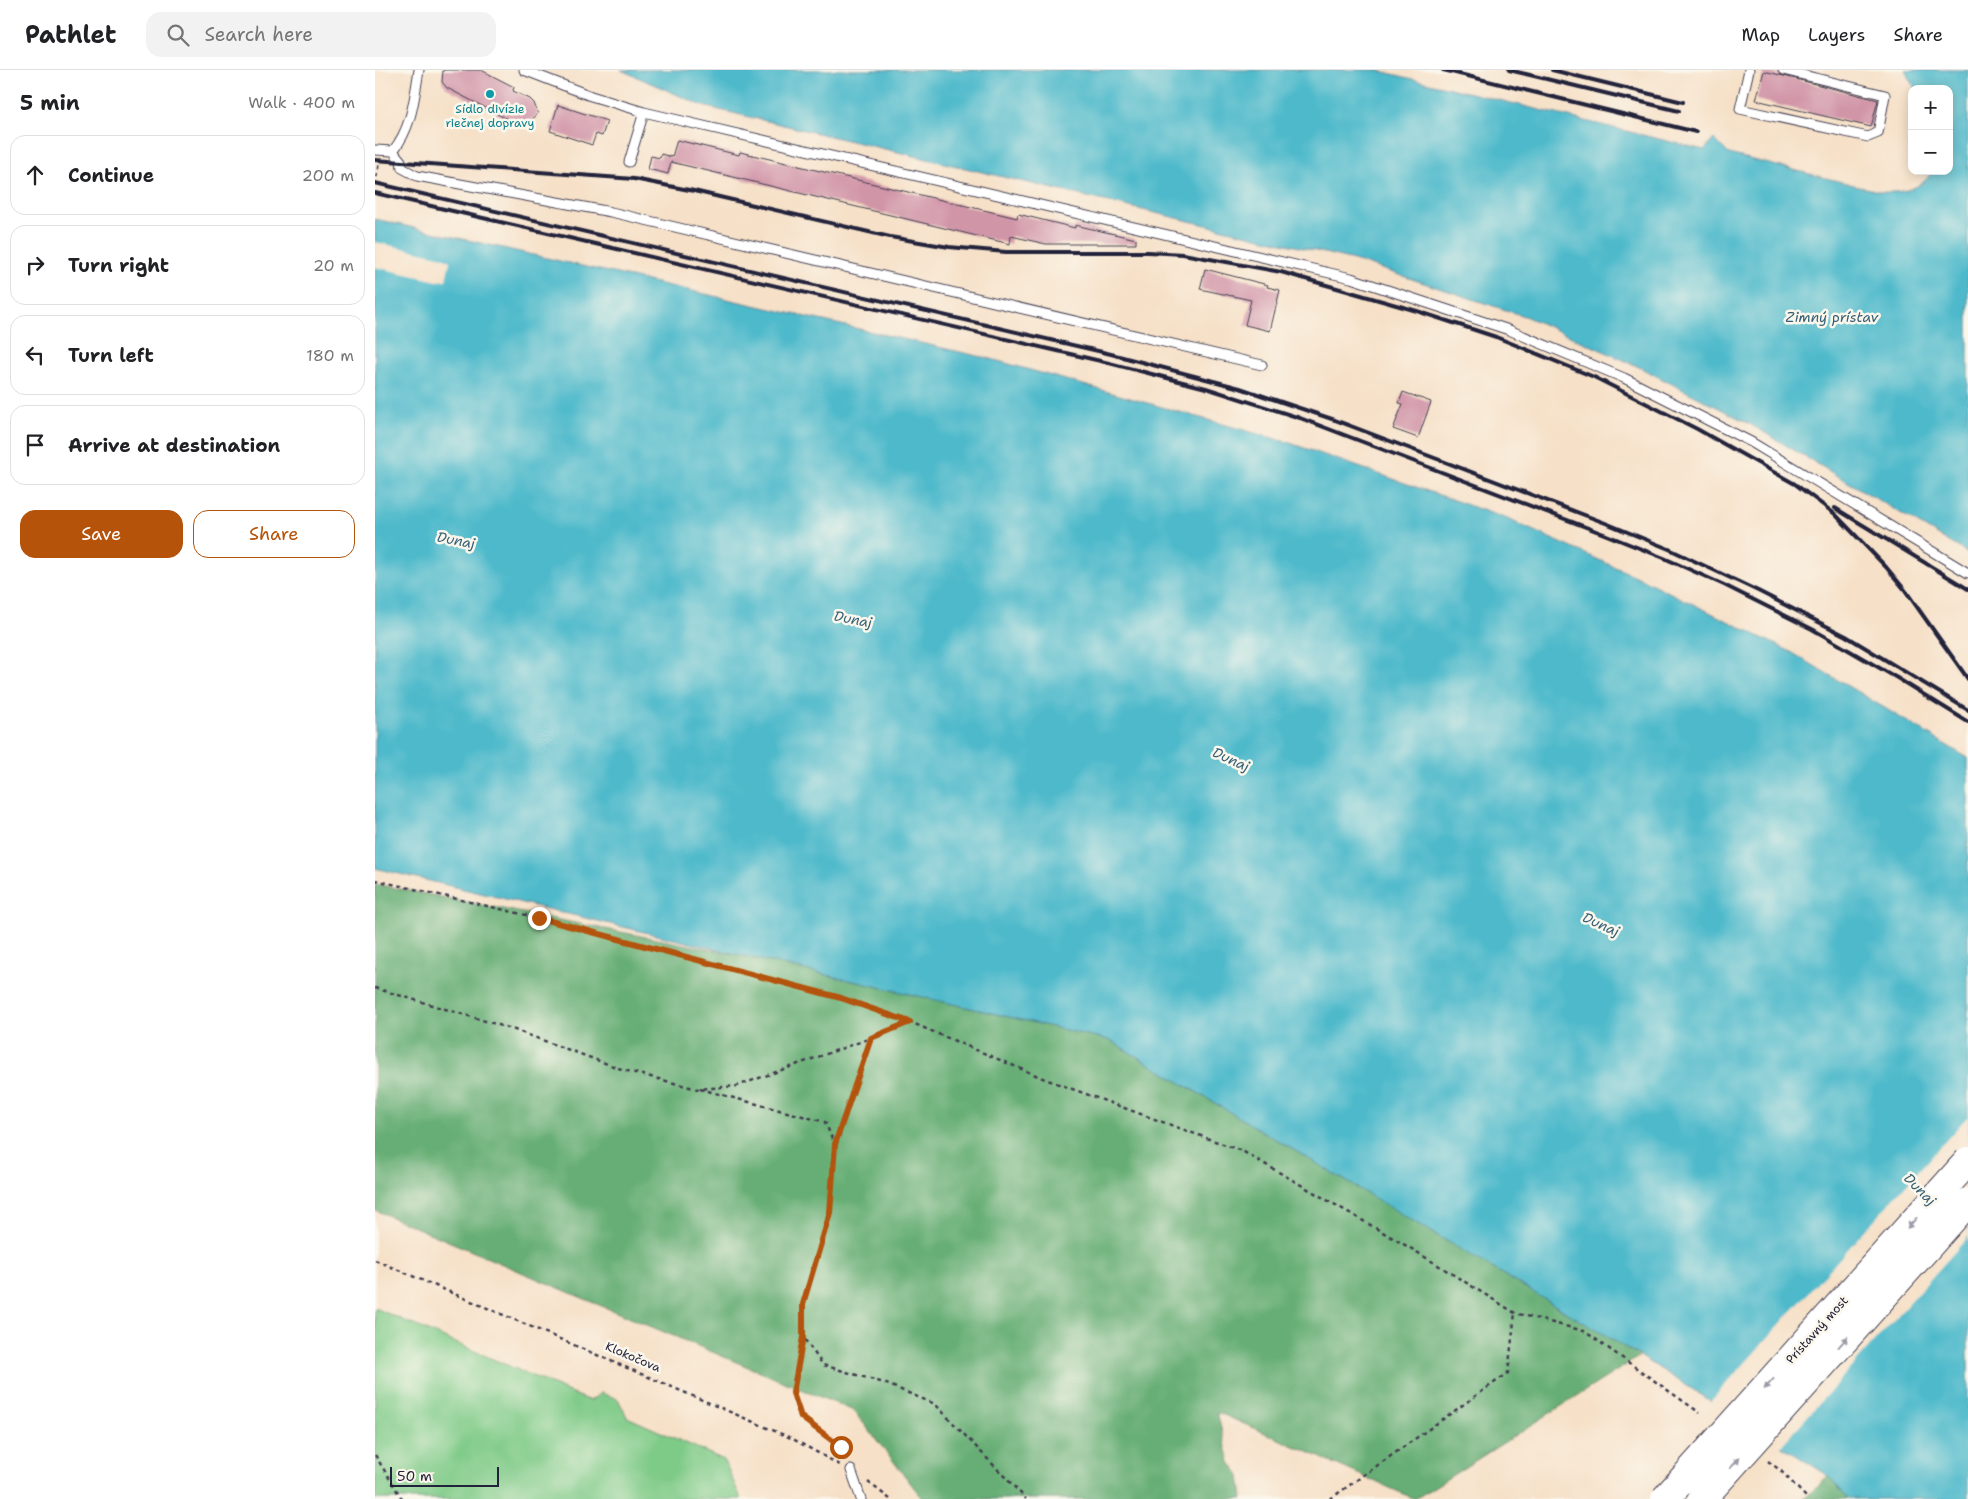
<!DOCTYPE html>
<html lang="en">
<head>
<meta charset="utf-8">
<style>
  body { margin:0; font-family:"Shantell Sans",sans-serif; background:#f2f2f2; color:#202124 }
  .controls { position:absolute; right:15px; top:15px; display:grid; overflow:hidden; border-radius:10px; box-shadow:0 2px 12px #0003 }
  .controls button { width:45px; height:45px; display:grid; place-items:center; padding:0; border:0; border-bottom:1px solid #e0e0e0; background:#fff; color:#202124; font:25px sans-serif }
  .scale { position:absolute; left:15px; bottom:12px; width:109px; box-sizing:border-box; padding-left:5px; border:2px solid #22223b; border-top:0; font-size:14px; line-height:18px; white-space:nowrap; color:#22223b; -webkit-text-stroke:4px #fbf7ec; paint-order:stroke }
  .stop { position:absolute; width:15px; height:15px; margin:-11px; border:4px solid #b45309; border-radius:50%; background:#fff }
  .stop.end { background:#b45309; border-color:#fff; box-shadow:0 1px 5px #0008 }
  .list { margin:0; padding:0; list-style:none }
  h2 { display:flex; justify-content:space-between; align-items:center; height:65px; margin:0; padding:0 20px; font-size:21px }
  h2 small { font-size:16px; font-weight:400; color:#757577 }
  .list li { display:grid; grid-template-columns:32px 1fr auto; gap:15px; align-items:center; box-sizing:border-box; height:80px; margin:0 10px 10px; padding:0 10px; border:1px solid #e0e0e0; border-radius:15px }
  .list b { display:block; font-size:19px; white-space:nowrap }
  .list em { font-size:16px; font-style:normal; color:#757577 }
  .actions { display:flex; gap:10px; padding:15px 20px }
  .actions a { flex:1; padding:11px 0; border:1px solid #b45309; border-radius:15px; text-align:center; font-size:18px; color:#b45309 }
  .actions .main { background:#b45309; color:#fff }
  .icon { flex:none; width:28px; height:28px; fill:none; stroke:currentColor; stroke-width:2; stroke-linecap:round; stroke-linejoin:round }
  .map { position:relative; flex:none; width:1593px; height:1429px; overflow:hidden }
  header { display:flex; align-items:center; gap:30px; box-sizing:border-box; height:70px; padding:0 25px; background:#fff; border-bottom:1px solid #e0e0e0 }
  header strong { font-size:24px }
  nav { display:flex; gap:28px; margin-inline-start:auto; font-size:18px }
  .search { width:350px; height:45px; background:#f2f2f2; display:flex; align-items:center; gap:12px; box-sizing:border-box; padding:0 18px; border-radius:15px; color:#757577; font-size:19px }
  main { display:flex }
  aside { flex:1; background:#fff }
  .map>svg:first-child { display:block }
</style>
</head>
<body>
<header>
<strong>Pathlet</strong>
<div class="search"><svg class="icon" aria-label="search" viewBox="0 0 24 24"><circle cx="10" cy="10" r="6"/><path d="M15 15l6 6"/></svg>Search here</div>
<nav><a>Map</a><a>Layers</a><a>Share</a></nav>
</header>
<main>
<aside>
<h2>5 min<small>Walk · 400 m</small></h2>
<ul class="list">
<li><svg class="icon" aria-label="ahead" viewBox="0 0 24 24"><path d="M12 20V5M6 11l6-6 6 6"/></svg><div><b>Continue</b></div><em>200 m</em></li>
<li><svg class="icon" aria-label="right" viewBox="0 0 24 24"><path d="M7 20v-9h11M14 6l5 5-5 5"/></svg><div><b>Turn right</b></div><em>20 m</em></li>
<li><svg class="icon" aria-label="left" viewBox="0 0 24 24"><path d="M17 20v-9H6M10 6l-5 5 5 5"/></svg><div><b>Turn left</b></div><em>180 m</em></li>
<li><svg class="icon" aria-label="arrive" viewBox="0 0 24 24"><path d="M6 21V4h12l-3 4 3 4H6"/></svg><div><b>Arrive at destination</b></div></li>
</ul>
<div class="actions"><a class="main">Save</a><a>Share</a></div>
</aside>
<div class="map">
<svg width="1593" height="1429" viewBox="0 0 1593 1429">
  <rect width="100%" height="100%" fill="#fbf7ec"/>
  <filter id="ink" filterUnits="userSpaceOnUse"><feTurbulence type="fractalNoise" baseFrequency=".02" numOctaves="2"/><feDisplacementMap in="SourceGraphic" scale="10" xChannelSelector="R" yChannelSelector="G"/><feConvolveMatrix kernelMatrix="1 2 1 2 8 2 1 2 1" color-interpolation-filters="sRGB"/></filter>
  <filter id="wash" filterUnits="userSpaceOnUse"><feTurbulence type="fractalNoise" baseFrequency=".0096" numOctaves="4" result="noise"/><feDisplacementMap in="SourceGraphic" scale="20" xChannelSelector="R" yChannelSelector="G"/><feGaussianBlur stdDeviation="1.12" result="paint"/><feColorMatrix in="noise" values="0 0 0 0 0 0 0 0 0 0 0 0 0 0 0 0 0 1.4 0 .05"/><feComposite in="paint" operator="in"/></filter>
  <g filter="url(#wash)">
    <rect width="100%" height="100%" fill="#f6e0c7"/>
    <path fill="#7eca87" stroke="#507661" d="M0 1238 215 1331 226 1323 243 1329 252 1347 349 1390 366 1429H0Z"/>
    <path fill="#66ae74" stroke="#446858" d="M0 814 374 887 734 970 1265 1286 1040 1429 842 1342 855 1392 865 1406 868 1429H548L479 1341 205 1227 0 1140Z
      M1454 1406 1473 1429H1429Z"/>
    <path fill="#4eb9cb" stroke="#386e83" d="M246 0H1001L1329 80 1339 69 1354 84 1507 122C1526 123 1547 120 1557 101H1574V19H1541L1530 0H1593V483L1375 354 1262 296 1152 247 979 190 328 36Z
      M0 149 616 289 915 373 1130 448 1269 510 1416 582 1593 688V1429H1473L1454 1406 1265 1286 734 970 374 887 0 798Z"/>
    <path fill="#f6e0c7" d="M0 172 68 187 75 191 71 210 62 211 0 197Z
      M1593 1046V1167L1405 1377 1334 1333Z"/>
    <g id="blocks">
      <path fill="#d195a8" d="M68 0H106L139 17 138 21 155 29 159 33 163 44 153 53 145 55 140 53 72 18 67 12Z
        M1389 1 1503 30 1496 57 1381 30Z
        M183 35 232 51 227 66 221 64 217 75 175 61Z
        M302 70 364 85 365 82 642 148 643 144 700 158V155L761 169V174H671L636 166 635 174 296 92 293 104 273 99 276 86 285 88 286 84 297 87Z
        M830 199 893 215 892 217 905 220 895 261 870 255 876 230 825 219Z
        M1028 322 1056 332 1043 368 1018 359 1028 334 1024 333Z"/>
    </g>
  </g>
  <g filter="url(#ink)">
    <use href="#blocks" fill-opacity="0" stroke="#423e50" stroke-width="1"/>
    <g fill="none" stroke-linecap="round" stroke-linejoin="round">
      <defs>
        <path id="service" d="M44 0C39 30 37 57 18 81L26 91 27 98 42 106 236 142 887 295
          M149 0 216 26 269 42 976 208 1134 260 1249 308 1376 372 1593 503
          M1374 0 1365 39 1493 67 1503 63 1510 25 1408 0
          M0 80 18 81
          M254 92 269 42
          M476 1400 486 1429"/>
      </defs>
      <use href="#service" stroke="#423e50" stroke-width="11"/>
      <path stroke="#423e50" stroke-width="2.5" stroke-dasharray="4 4" stroke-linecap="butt" d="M0 115 4 92
        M0 810 164 848 466 928 535 952 670 1009 867 1081 1037 1179 1140 1243 1209 1261 1325 1343
        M0 918 137 959 249 1000 322 1019 362 1016 496 968 534 952
        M496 968 460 1074 455 1143 428 1234V1267L448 1295 509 1313 560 1334 651 1429
        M325 1019 450 1052 459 1073
        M0 1190 416 1368 465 1395
        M428 1267 418 1323 426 1347 466 1377 471 1390
        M0 1385 27 1429
        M1393 1391 1406 1401 1433 1429
        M493 1412 515 1429
        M955 1429 1133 1303 1140 1243"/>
      <use href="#service" stroke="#fff" stroke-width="9"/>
      <path stroke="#22223b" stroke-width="4" d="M1068 0 1321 62
        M1134 0 1304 41
        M1177 0 1308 32
        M0 90 259 109 319 121 515 167 574 177 631 182H773L808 184 906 202 1042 241 1121 267 1219 307 1322 359 1420 414 1460 444 1511 497 1530 520 1593 609
        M0 113 736 284 865 318 960 350 1233 454 1294 479 1383 521 1471 566 1593 640
        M0 123 734 293 831 318 925 348 1229 464 1289 488 1349 515 1437 559 1522 608 1593 652
        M1460 438 1593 519
        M1307 1429 1593 1107
        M1324 1429 1593 1127"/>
      <defs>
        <path id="motorway-bridge" d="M1290 1429 1593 1091
          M1327 1429 1593 1132"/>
      </defs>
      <use href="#motorway-bridge" stroke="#423e50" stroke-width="30" stroke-linecap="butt"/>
      <use href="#motorway-bridge" stroke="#fff" stroke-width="28"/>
    </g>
    <defs><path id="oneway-solid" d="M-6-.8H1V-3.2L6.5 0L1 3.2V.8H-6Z" transform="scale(1.25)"/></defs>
    <g fill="#9c9ca7">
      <use href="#oneway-solid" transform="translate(1537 1153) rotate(132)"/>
      <use href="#oneway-solid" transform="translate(1468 1272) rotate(-48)"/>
      <use href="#oneway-solid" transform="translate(1394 1314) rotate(132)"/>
      <use href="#oneway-solid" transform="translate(1360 1393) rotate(-48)"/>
    </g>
  </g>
  <g fill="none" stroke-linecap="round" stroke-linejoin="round" filter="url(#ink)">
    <path stroke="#b45309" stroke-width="6" d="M164 848 466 928 535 952 496 968 460 1074 455 1143 428 1234V1267L418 1323 426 1347 466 1377"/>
  </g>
  <circle fill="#0f9aa8" stroke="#fbf7ec" stroke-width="2" cx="115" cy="24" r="5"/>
  <g text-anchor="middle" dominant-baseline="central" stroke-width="5" stroke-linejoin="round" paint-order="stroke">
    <g font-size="12" fill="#0d838f" stroke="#fbf7ec">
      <text x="115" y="39">Sídlo divízie<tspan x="115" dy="14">riečnej dopravy</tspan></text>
    </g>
    <g font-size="12" fill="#22223b" stroke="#fbf7ec">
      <text transform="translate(1442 1260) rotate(-48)">Prístavný most</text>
      <text transform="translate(258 1287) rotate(23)">Klokočova</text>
    </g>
    <g font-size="14" font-style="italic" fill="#345e75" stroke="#fbf7ec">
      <text x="1457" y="247">Zimný prístav</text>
      <text transform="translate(81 470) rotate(11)">Dunaj</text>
      <text transform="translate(478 549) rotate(11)">Dunaj</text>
      <text transform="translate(856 689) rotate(24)">Dunaj</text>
      <text transform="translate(1226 854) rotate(24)">Dunaj</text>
      <text transform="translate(1545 1119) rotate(45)">Dunaj</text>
    </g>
  </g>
</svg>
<div class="controls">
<button>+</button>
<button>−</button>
</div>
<div class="scale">50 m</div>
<div class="stop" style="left:466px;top:1377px"></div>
<div class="stop end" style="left:164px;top:848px"></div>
</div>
</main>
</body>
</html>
